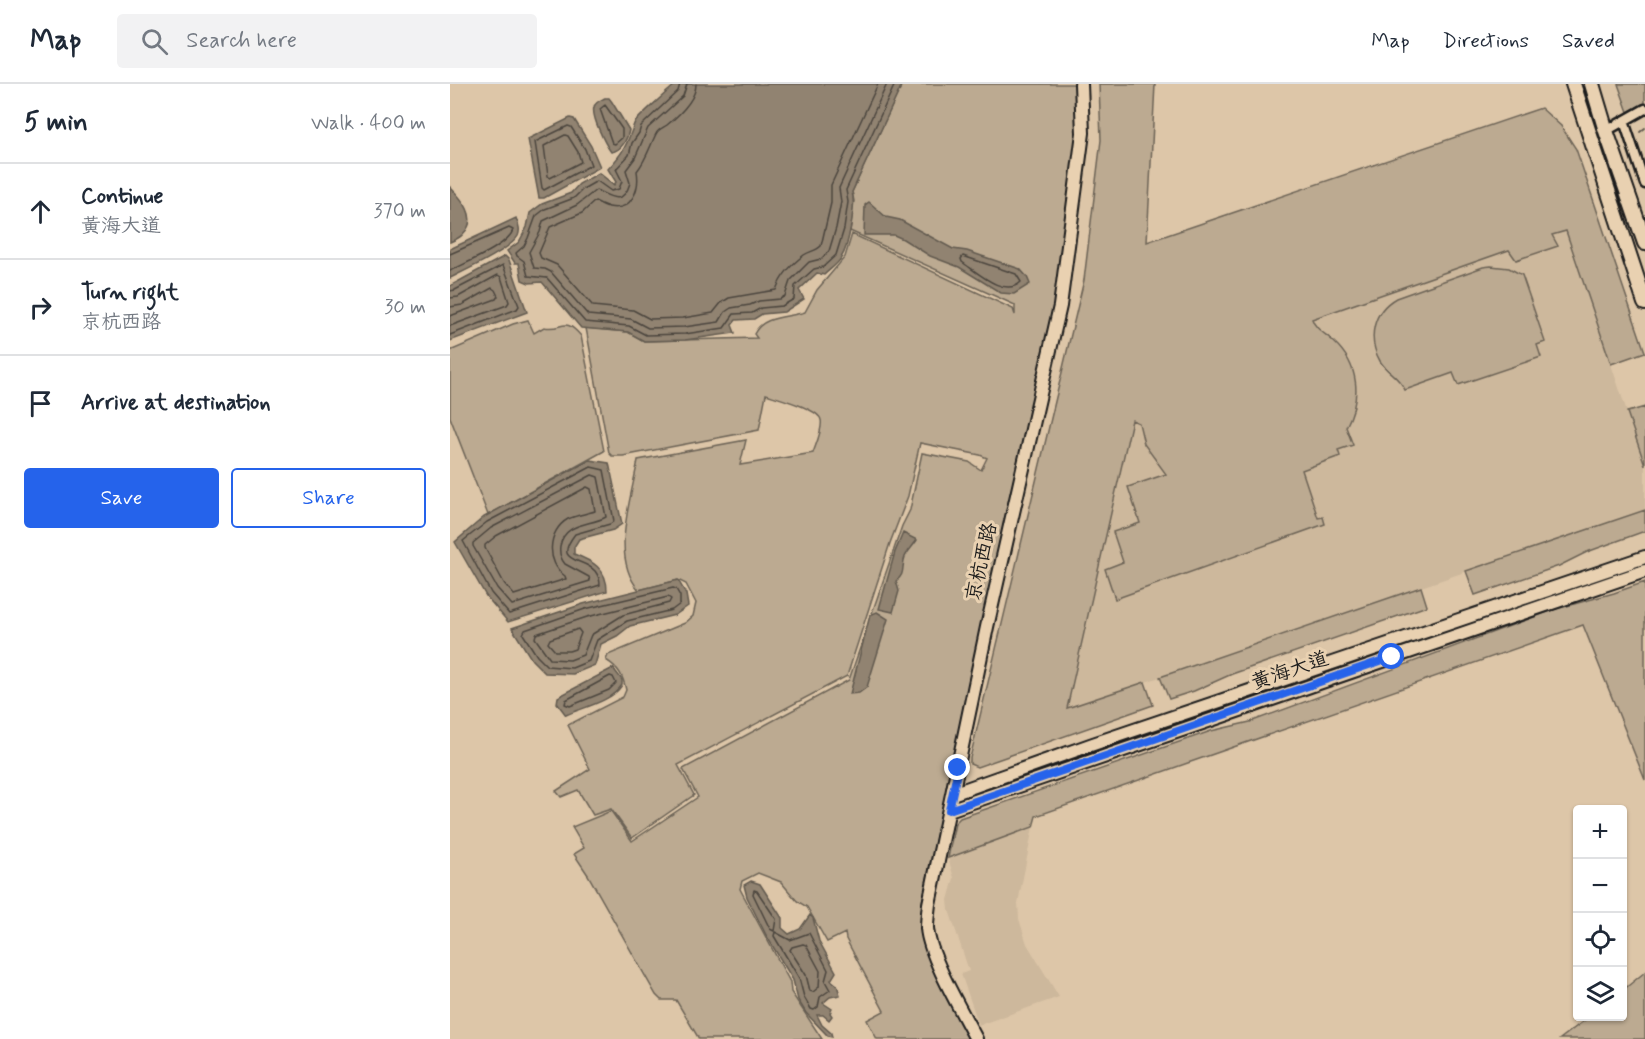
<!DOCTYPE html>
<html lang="en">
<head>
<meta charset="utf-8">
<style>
  body { margin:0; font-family:Mynerve,"LXGW WenKai TC",sans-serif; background:#f2f2f3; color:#1f2937 }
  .controls { position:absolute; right:18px; bottom:18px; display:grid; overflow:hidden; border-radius:6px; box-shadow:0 2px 4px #0004 }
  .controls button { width:54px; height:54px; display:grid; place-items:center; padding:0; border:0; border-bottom:2px solid #e0e1e3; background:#fff; color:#1f2937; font:30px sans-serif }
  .stop { position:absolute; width:18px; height:18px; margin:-14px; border:4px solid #2563eb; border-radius:50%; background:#fff }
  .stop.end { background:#2563eb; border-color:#fff; box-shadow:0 2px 6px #0008 }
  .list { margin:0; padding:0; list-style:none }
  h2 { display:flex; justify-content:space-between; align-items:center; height:78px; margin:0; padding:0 24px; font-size:26px }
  h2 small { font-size:20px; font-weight:400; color:#747a83 }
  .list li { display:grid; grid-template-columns:39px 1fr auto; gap:18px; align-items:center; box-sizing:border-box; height:96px; padding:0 24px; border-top:2px solid #e0e1e3 }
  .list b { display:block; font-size:22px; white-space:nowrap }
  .list p { margin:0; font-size:20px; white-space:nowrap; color:#747a83 }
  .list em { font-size:20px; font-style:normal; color:#747a83 }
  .actions { display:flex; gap:12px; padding:18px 24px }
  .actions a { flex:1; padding:14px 0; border:2px solid #2563eb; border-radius:6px; text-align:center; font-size:21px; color:#2563eb }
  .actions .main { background:#2563eb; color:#fff }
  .icon { flex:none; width:33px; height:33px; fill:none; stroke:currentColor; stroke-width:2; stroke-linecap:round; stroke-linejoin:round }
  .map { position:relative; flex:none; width:1195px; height:955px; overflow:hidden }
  header { display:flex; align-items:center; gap:36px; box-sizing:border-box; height:84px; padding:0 30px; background:#fff; border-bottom:2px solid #e0e1e3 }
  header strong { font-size:28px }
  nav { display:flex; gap:33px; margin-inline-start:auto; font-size:21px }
  .search { width:420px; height:54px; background:#f2f2f3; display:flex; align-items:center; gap:15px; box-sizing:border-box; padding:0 21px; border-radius:6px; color:#747a83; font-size:22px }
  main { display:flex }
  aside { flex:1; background:#fff }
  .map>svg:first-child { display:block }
</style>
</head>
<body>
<header>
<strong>Map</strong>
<div class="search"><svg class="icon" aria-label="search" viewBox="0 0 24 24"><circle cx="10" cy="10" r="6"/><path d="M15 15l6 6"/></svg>Search here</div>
<nav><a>Map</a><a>Directions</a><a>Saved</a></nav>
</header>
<main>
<aside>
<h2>5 min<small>Walk · 400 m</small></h2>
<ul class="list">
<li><svg class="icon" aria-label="ahead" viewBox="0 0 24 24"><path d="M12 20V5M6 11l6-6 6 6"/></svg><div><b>Continue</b><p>黄海大道</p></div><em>370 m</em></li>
<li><svg class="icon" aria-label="right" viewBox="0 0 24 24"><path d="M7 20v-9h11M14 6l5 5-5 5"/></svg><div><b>Turn right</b><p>京杭西路</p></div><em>30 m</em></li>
<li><svg class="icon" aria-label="arrive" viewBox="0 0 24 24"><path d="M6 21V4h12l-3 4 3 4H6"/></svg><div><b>Arrive at destination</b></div></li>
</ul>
<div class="actions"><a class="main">Save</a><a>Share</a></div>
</aside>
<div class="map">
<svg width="1195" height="955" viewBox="0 0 1195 955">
  <rect width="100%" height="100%" fill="#ddc6a8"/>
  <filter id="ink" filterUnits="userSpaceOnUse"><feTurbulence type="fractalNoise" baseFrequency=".0167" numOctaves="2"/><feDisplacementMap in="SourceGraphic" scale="12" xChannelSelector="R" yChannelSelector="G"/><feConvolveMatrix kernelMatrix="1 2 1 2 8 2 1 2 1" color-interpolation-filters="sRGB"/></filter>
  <g filter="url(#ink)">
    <path fill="#cdb89c" d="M1116 147 1195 381V426L617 625 691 295 1059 166 1066 176 1107 163 1101 151Z
      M583 743 568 819 569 835 577 860 609 913 529 941 511 890 519 887 499 826 498 816 504 794 498 774Z"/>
    <path fill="#bcaa91" stroke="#6c6356" stroke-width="1.5" d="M452 0H627L630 42 603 235 528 558 472 818V844L521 955H427L417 936 434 927 396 855 395 849 377 858 357 823 347 817 331 798 308 789 292 797 290 805 340 898 341 908 372 955H249L226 916H211L206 911 138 791 124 770 134 764 122 743 161 727 182 757 248 713 233 685 399 596 452 442 460 426 472 369 519 378 531 386 537 374 530 371 470 359 458 412 440 459 397 592 228 681 244 711 182 754 161 725 143 731 128 706 111 713 106 707 140 685 118 641 173 613 176 606C173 592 169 584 156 576L158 571 235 539 243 532 246 519 236 500 228 496 189 506C160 473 181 416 188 376L296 356 290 381 363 369C366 360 373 345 371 336 369 325 328 314 316 310L309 346 173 372H162L159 369 136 244 178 248 194 257 307 254 304 250C313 231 337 234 355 228L367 206 395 173 402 150 563 225 565 231V221L400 147 404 117 402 108Z
      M649 0H705L697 158 1091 24 1111 42 1126 65 1195 268 1161 280 1116 147 1102 151 1108 162 1066 176 1059 166 862 235C865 245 876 250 884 258 909 281 912 313 896 343L903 361 888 366 890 372 852 386 868 434 873 433 875 440 665 515 655 485 673 478 663 448 690 439 678 403 716 390 694 360 689 339 682 336 617 624 695 598 703 621 527 683 520 680V674L634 196 651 56Z
      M1168 0H1195V19L1178 28Z
      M1041 182 1059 184 1072 191 1095 258 1087 261 1091 273 1008 301 1003 289 955 306C949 292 937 289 930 277 917 254 923 227 946 214L1033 183Z
      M78 236 84 249 94 243C114 247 113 231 131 252L154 367 38 431 0 333V267L63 240Z
      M1195 323V381L1177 328Z
      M1195 426V447L1137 468 1109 482 1025 511 1016 487Z
      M1195 498V696L1133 541 586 732 583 743 498 774 505 739 510 734 761 647 800 638 1106 525 1164 509Z
      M971 503 977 522 782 590 744 607 719 615 710 593Z
      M1195 888V955H1110L1139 933 1172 932 1173 906Z"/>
    <path fill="#918371" stroke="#625a4f" stroke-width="1.5" d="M226 0H450V5L402 108C406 121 399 162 391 174 388 180 379 186 374 191L367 189 349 206 354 215 334 228 312 230 304 235 286 236 282 241 285 249 235 256 194 257 178 248 131 244 92 198 79 199 72 196 69 179H65L57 167 69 158 77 143 80 129 92 120 121 109 129 100 149 89 164 101 166 98 158 85C173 69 177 61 184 40 186 35 219 6 226 0Z
      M155 14H159L162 18 179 46C177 56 171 67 161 68 155 60 141 32 144 23 145 18 151 16 155 14Z
      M120 34 124 35 141 62 150 83 94 114H89L78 55Z
      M0 103C11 114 30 134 13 150 10 154 4 156 0 158Z
      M419 118 436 133 450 136 503 165 517 167 570 185 577 193 580 200 564 210 551 209 509 183 480 172 453 155 444 151H414L415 121Z
      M66 134C68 140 71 145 68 152 60 166 16 186 0 194V165Z
      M55 172 59 176 77 228 0 257V202Z
      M140 376 159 379 172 440 163 446 129 455 124 463V470C142 477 157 484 157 507L58 538 36 512 5 458 34 433Z
      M453 449 467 456C464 461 457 468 455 473 451 483 456 490 446 497L449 507 443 528 429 525 445 468Z
      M228 496 236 510 238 522 225 531 180 542 167 552 151 560 145 581 123 590 95 589 82 576 62 544 133 520Z
      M427 528 438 535 417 603 409 609 400 610 420 531Z
      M163 584 172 596V601C161 618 134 623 116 631L107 619 108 613Z
      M301 797 310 800 332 834V844L339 850 350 845 360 831 363 834 369 857 386 888 381 896 387 901 390 911 380 913 373 919 382 925 380 929 382 932 379 936 373 931H367L372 941 381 949 382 953 378 952 356 929 348 916 343 896 316 851 297 813 294 801Z"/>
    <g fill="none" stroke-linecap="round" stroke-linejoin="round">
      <path stroke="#4b453e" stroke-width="1.5" d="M230 0 228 7 191 42 189 49 182 59 179 71 166 85 172 97 169 105 161 107 147 97 133 105 124 114 95 125 86 132 78 154 74 162 66 169 67 172 74 177 78 192 97 194 135 238 179 242 196 251 235 250 274 244 284 230 302 229 311 224 332 222 344 215 345 202 364 185 373 183 386 171 394 145 398 118 396 106 445 0
        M237 0 233 12 198 44 185 74 176 86 180 99C173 123 160 112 146 106L127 121 93 137 90 148 79 168 84 184 95 185 101 188 138 231 181 235 198 244 234 243 269 238 275 228 281 224 300 221 309 217 330 215 335 212 340 197 359 178 371 175 379 167 386 144 391 118 389 104 437 0
        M246 0C246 15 228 32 217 41 213 44 208 45 206 50 200 62 196 76 187 87 190 105 182 128 159 123 154 122 149 119 145 117L132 129 100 143 89 169 91 174 107 181 143 222 183 226 200 235 233 234 263 229 271 219 279 214 326 206C331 192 342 180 354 171 360 167 366 167 371 162L381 119V101L428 0
        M155 21 172 45V54L165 60 162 59 150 25Z
        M118 42 121 43 135 65 141 81 94 106 92 104 85 58Z
        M115 51 118 52 128 68 131 78 100 94 98 92 94 62Z
        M0 170 59 144 63 146C58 162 15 179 0 187
        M513 172 566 190 571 198C554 214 527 188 512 178L511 175Z
        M0 207 5 206 53 181 69 222 67 225 0 251
        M0 214 8 213 48 191 51 193 59 218 57 221 0 242
        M0 223 12 221 42 204 45 206 48 212 46 215 0 232
        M141 383 154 386 164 437 160 440 125 450C102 480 133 473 145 487 148 491 150 497 150 501L59 530 41 509 13 457 37 438Z
        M142 391 148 393 156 433C139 442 115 438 110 462 109 469 110 474 115 480L139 493 140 497 62 521 47 504 23 462V459L41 444Z
        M137 403 141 405 145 427C136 430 126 431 118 435 97 447 96 479 115 492L116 495 64 511 54 499 35 464V461L46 452Z
        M223 504 226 505 230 512V520L222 526 177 537 147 556 139 577 122 584 97 582 87 572 73 550 75 546 135 525Z
        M218 513 221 515 219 519 173 531 141 551 133 571 120 576 100 575 85 554 86 550 137 533Z
        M128 545 131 549 125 565 119 567H105L98 559 100 555Z
        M160 592 163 593 166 599 159 606 120 622 115 620 116 616Z
        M304 806 307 807 326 835 324 847 320 845 303 810Z
        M325 848 340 856 359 849 378 886 375 897 380 906 370 913 368 923 364 926 361 925 354 913 349 894 324 852Z
        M353 860 356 861 370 887 369 903 363 908 360 907 356 891 340 866 342 863Z"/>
      <path stroke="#625a4f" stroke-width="2" d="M1190 48 1195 44"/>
      <defs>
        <path id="minor" d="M1174 37 1195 100
          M1156 47 1195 25"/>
        <path id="secondary" d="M502 710 643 660 1195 473
          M499 726 1195 487
          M526 955C512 928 479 872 477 844 477 836 478 828 479 820L537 543 610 222 633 49 631 0"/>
        <path id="primary" d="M1123 0 1195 219
          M1142 0 1156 47 1195 159"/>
      </defs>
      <use href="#minor" stroke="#1c1c1c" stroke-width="13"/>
      <use href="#secondary" stroke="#1c1c1c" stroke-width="16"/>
      <use href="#primary" stroke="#1c1c1c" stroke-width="18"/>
      <use href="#minor" stroke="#e9d1b1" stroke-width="8"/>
      <use href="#secondary" stroke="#e9d1b1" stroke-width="12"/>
      <use href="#primary" stroke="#e9d1b1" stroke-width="14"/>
    </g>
  </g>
  <g fill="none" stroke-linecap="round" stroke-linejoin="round" filter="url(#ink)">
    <path stroke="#2563eb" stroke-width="8" d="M508 684 499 726 942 573"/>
  </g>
  <g text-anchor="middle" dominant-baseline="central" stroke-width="6" stroke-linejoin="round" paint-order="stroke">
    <g font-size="20" fill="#1c1c1c" stroke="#e9d1b1">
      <text transform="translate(532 478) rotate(-77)">京杭西路</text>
      <text transform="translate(840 587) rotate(-19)">黄海大道</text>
    </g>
  </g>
</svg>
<div class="controls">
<button>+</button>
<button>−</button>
<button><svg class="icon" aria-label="locate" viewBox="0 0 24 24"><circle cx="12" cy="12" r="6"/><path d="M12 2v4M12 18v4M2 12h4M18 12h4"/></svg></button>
<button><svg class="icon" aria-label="layers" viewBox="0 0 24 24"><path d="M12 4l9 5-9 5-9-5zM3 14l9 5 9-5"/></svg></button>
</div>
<div class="stop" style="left:942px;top:573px"></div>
<div class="stop end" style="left:508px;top:684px"></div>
</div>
</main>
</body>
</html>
